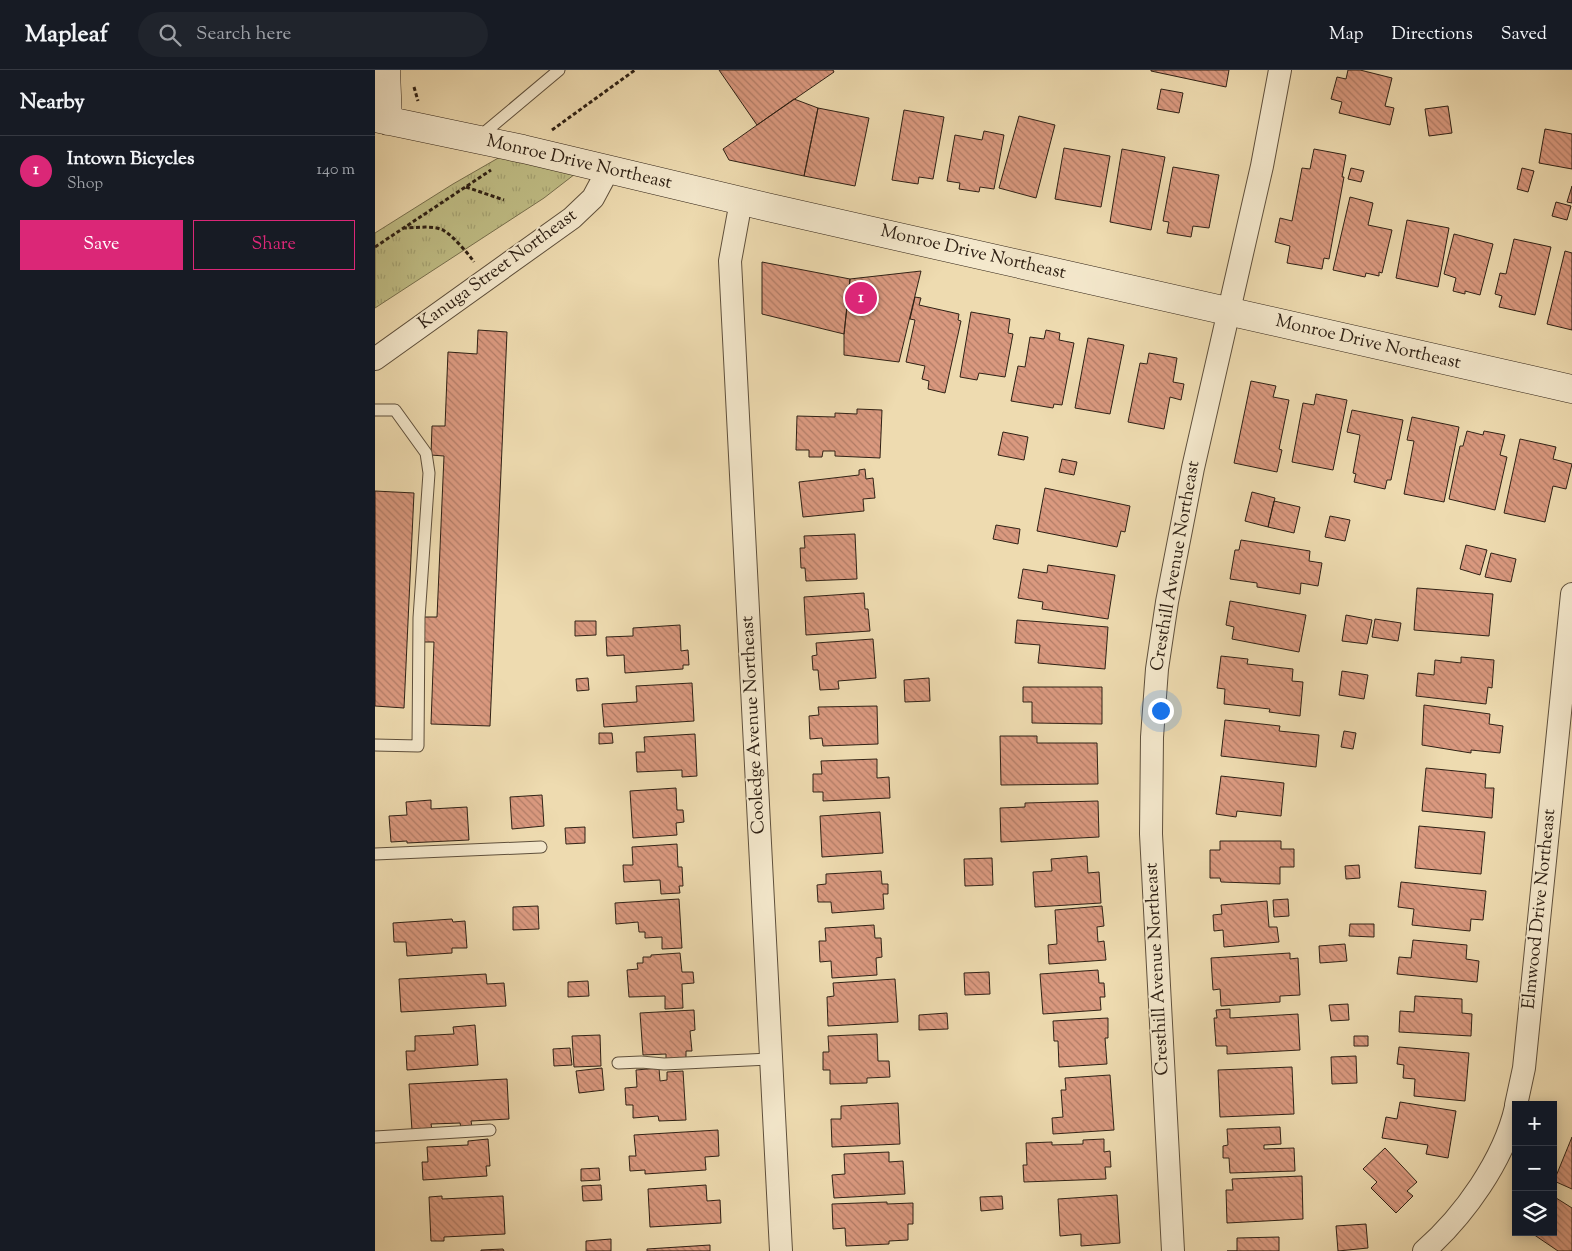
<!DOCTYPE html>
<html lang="en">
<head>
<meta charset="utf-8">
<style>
  body { margin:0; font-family:"Sorts Mill Goudy",serif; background:#20242c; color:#f1f3f6 }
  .controls { position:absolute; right:15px; bottom:15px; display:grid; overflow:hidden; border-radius:0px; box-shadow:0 2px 12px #0003 }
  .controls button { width:45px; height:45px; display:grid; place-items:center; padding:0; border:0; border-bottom:1px solid #363941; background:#171b24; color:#f1f3f6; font:25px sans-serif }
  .you { position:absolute; left:785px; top:640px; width:18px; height:18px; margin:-12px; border:4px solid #fff; border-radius:50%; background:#1a73e8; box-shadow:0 0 0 8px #1a73e833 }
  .badge { display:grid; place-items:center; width:32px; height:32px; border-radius:50%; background:#db2777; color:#fff; font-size:16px; font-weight:700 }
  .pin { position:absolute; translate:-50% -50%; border:2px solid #fff; box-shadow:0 1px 5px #0006 }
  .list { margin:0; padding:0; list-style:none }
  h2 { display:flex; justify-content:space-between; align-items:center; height:65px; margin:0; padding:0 20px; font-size:21px }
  h2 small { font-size:16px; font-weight:400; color:#9ea1a6 }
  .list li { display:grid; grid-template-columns:32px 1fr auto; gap:15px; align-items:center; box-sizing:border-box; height:70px; padding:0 20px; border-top:1px solid #363941 }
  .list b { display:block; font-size:19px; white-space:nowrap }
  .list p { margin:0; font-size:16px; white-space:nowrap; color:#9ea1a6 }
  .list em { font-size:16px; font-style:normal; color:#9ea1a6 }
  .actions { display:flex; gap:10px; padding:15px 20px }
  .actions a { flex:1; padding:11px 0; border:1px solid #db2777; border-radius:0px; text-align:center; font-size:18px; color:#db2777 }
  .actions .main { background:#db2777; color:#fff }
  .icon { flex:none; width:28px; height:28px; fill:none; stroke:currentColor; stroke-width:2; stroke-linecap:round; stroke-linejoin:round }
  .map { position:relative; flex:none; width:1197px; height:1181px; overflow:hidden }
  header { display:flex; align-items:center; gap:30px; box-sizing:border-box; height:70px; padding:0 25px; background:#171b24; border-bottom:1px solid #363941 }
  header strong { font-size:24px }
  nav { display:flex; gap:28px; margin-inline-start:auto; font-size:18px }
  .search { width:350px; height:45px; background:#20242c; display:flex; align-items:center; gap:12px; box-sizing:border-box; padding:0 18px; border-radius:28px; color:#9ea1a6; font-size:19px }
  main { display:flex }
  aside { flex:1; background:#171b24 }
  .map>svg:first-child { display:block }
</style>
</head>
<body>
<header>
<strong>Mapleaf</strong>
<div class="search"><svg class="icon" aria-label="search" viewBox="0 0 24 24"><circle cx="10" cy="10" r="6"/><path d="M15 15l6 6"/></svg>Search here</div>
<nav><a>Map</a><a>Directions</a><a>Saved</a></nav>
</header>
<main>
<aside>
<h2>Nearby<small></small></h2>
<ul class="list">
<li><span class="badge">1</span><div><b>Intown Bicycles</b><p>Shop</p></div><em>140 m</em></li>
</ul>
<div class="actions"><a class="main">Save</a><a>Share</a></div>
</aside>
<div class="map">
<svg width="1197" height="1181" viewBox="0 0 1197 1181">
  <defs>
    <pattern id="park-tufts" width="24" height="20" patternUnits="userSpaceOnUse" patternTransform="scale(1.25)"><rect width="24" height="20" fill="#c0be86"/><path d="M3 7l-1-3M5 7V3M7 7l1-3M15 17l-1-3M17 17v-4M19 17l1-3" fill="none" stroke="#a5a373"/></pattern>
    <pattern id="building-back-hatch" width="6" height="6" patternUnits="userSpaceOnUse" patternTransform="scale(1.25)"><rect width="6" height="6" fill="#da997f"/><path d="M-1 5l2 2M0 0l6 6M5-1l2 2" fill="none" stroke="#b17c67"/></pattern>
  </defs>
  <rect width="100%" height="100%" fill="#eedbb0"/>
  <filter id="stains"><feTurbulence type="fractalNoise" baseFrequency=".004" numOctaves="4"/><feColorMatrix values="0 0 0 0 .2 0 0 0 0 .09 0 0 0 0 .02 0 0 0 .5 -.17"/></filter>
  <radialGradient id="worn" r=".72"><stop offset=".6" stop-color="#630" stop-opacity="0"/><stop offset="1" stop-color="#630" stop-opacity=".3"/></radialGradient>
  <path fill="url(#park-tufts)" stroke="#78704e" d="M125 87 200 104 169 128 0 238V163L78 114Z"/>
  <path fill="url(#building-back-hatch)" stroke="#2f2115" d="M344 0H458L459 2 382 55Z
    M776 0H854L851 17 776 1Z
    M973 0H985L1017 8 1010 36 1019 38 1015 55 964 43 967 32 956 29 962 7 971 9Z
    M786 19 808 23 804 43 782 39Z
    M419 29 443 38 429 106 354 90 348 79Z
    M1073 36 1077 63 1054 66 1050 39Z
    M443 38 494 48 480 116 429 106Z
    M529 40 569 47 558 109 544 107 543 114 517 110Z
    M644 46 680 55 661 128 624 118Z
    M1170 59 1197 64V99L1164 93Z
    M609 61 629 65 619 119 605 117 604 122 584 119 585 113 572 111 580 65 607 70Z
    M689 78 735 86 726 137 680 129Z
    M747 79 790 87 776 160 735 152Z
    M939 79 971 85 967 107H969L954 189 949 188 947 199 912 193 915 176 900 172 905 148 917 151 927 98 935 99Z
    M798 97 844 105 834 158 818 156 816 167 792 163 794 152 788 151Z
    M976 98 989 101 986 112 973 109Z
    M1147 98 1159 101 1153 122 1142 119Z
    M1197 116V133L1192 132Z
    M975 127 998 133 993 155 1017 160 1007 203 1004 202V206L991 203 990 207 958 200Z
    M1181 132 1196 136 1192 150 1177 146Z
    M1032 150 1074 158 1063 217 1021 208Z
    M1079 164 1118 174 1105 225 1090 221V224L1078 221 1081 208 1069 204Z
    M1139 169 1176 177 1160 245 1124 237 1127 226 1120 224 1125 203 1131 204Z
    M1190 181 1197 183V260L1172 254Z
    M387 192 475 209 469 264 387 244Z
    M546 201 524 292 469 285V264L475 209Z
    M540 227 546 228 544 235 584 244 583 250 586 251 570 323 553 319 554 311 547 309 550 296 531 292 540 250 535 249Z
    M596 242 635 249 633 263 638 264 630 307 604 303 602 310 585 307Z
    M103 260 132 262 115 656 56 654 59 572H47L48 547H62L69 386 56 385 57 356H70L73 282 102 284Z
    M671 260 685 263 684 270 699 273 687 335 679 334 678 338 636 331 643 296 650 297 655 267 669 269Z
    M713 268 749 275 735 344 700 338Z
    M774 283 802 288 798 312 809 314 806 330 795 327 789 359 753 352 765 293 772 294Z
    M876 311 901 316 898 327 914 330 904 379 907 380 902 402 859 393Z
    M941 324 972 330 958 400 917 392 928 333 939 335Z
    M482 339 507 340 505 388 460 386V381H448L447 387H434V380H421L422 346 460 347V343L482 344Z
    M977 340 1028 350 1016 410H1012L1010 419 979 412 981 404 978 403 985 365 972 362Z
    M1037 347 1084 357 1069 432 1029 424 1039 371 1032 370Z
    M1092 361 1108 365 1109 361 1130 365 1125 385 1132 387 1120 440 1074 429 1085 376H1088Z
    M628 362 653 367 649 390 623 385Z
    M1145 369 1181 377 1178 389 1197 394 1191 419 1178 416 1170 452 1129 443Z
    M687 389 702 392 699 405 684 402Z
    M490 399 491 409 498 408 500 428 488 429 489 441 428 447 424 412 484 405V400Z
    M670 418 755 436 750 462 746 461 742 477 662 461Z
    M0 421 39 423 29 638 0 636Z
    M877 422 900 428 893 457 870 451Z
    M899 431 925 437 919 463 893 457Z
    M955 446 975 450 970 471 950 467Z
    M621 455 645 459 643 474 618 469Z
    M480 464 482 509 431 511 430 498H426L425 478H430L429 466Z
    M866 470 935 481 934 491 947 493 943 516 926 513 925 524 882 517V513L855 509 860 480H864Z
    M1091 475 1112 480 1105 505 1085 499Z
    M1116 483 1141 489 1136 512 1110 507Z
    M673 495 740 505 733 549 667 539 668 532 643 528 648 499 672 503Z
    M1042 518 1118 524 1114 566 1039 560Z
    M489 523 490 539H493L495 561 431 565 429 527Z
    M855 531 931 545 924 582 857 569 859 557 851 555Z
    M971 545 997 550 992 574 967 571Z
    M1000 549 1026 553 1023 571 997 567Z
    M642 550 733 557 730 599 663 593 665 575 640 573Z
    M200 551H221V565L200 566Z
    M305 555 306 581 313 580 314 595H308V599L250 603 249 585 232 586 231 567 258 566V558Z
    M498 569 501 608 463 611 464 619 445 620 443 600H438L437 586 442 585 441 573Z
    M846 586 873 589 872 594 918 599 917 611 928 612 925 646 894 642 895 639 849 634 850 619 842 618Z
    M1086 587 1119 590 1117 618 1113 617 1111 634 1041 626 1043 603 1059 605 1060 590 1086 593Z
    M967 601 993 605 989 629 964 625Z
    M213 608 214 620 202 621 201 609Z
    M554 608 555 631 530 632 529 610Z
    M317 613 319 651 229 657 227 634 262 632 261 616Z
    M648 617H727V654L657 653V632H648Z
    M1049 635 1115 644 1114 654 1128 656 1125 683 1096 680V683L1047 675Z
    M502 636 503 674 448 676 447 668 435 669 434 646 444 645 443 637Z
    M850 650 905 656 904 661 944 665 941 697 846 686Z
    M969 661 981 663 978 679 966 677Z
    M224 663H237L238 673 224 674Z
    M320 664 322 706 307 707V700L262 702 261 682H270L269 667Z
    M625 666H662V673H722L723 714 626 715Z
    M502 689V708L514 707 515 728 448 731V722H438V704H447L446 691Z
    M1051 698 1111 704 1110 718H1119L1117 748 1047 741Z
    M846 706 909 713 906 746 862 741 861 747 841 744Z
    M301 718 302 740H308L309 752 301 753 302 765 258 768 255 721Z
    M167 725 169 756 137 759 135 727Z
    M56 730V739L92 737 94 770 32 773V771L16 772 14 746 32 745 31 732Z
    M723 731 724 767 626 772 625 738 650 737V733Z
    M505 742 508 783 447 787 445 746Z
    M1044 756 1110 762 1106 804 1040 798Z
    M210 757V773L191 774 190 758Z
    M845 771H906V779H919V797H905V814L846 812 845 808H835V780H845Z
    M302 774 303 797H307L308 816H304L305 823 286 824 285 810 249 812 248 795H258L257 777Z
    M712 786 713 803 724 802 726 833 660 837 658 802 677 801 676 789Z
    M617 788 618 815 590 816 589 789Z
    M984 795 985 808 971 809 970 796Z
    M506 801 507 814H513V824H508L509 839 457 843 456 832H443L442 815 451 814V804Z
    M1026 812 1111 821 1108 850 1096 849 1095 861 1037 855 1039 839 1023 837Z
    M304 829 307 878 287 879V867L270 868V862H264L263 852 241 854 240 833Z
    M913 829 914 846 899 847 898 830Z
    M892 831 894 857H902L904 872 849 877 848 860 839 861 838 845 847 844 846 835Z
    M163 836 164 859 138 860V837Z
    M727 836 729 856 722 857 723 872 729 871 731 890 674 894 673 875 682 874 680 840Z
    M77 849 78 852 90 851 92 878H77V883L32 886 31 872H19L18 853Z
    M975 854H999V867L974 866Z
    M499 855 500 868H506L507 887 501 888 502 905 457 908 456 891 445 892 444 871H451L450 858Z
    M1038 870 1092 875 1091 889 1104 891 1102 912 1022 904 1024 887 1036 888Z
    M970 874 972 891 945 893 944 876Z
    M305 883 307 902H318L319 913 307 914 308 938 290 939V926L254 927 252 900 263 899 262 893H268V887H276V885Z
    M915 883V889L923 888 925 925 905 926V932L846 936 845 919 838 920 836 888Z
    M723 900 724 913H729L730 927H725L726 940 668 944 665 904Z
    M614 902 615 924 590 925 589 903Z
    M111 904 112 914 129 913 131 936 26 942 24 909Z
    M520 909 523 952 453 956 452 927 459 926 458 913Z
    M213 911 214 926 193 927V912Z
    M1040 926 1087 929V943L1097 944 1096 966 1024 962 1025 941 1039 942Z
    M973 934 974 950 956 951 954 935Z
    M855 939V948L923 944 925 980 852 984V976H841L839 948H842L841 940Z
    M319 940 320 960 315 961 317 981H311V992L291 993V984L268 985 265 943Z
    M572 943 573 959 544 960V945Z
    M733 948V968H730L732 994 684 997 683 971H679L678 951Z
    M100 955 103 995 32 1000 31 981H40V966L79 964 78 957Z
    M502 964 503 991H514L515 1007 492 1008V1013L455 1014V1000H448V982H454L453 966Z
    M225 965 226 996 199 997 197 966Z
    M979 966H993V976H979Z
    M1024 977 1094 983 1090 1031 1039 1026 1040 1009 1028 1008 1029 995 1022 994Z
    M195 978 197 995 179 996 178 979Z
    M981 986 982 1013 957 1014 956 987Z
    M917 997 919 1044 845 1047 843 1000Z
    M227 998 229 1020 204 1023 201 1001Z
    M284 998 285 1011 292 1010V1002L308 1001 311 1050 284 1051 283 1046 258 1048V1035H251L250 1018 262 1017 261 1000Z
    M735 1005 739 1060 678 1064 677 1048 688 1047 686 1020H691L690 1008Z
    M132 1009 134 1049 96 1051 97 1057 86 1058 85 1053 56 1054 57 1060 37 1061 34 1014Z
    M1025 1032 1081 1041 1073 1088 1051 1084 1053 1075 1007 1068 1011 1047 1022 1049Z
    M523 1033 525 1074 457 1077 456 1049H466V1036Z
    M905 1057 906 1074 889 1075V1079L919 1078 920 1101 855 1103 854 1088H848V1076L853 1075 852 1059Z
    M343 1060 344 1086 330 1087 331 1100 270 1104V1100L255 1101 254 1086H261L259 1065Z
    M1197 1067V1119L1179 1111Z
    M113 1069 115 1096H111L112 1106 48 1110 47 1092H53L52 1077 93 1075V1071Z
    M729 1069V1082L735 1081 736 1097H730L731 1109 649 1112 648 1095H652L651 1073 677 1072V1075L708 1074V1070Z
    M1010 1078 1042 1112 1032 1121 1038 1126 1021 1143 996 1118 1002 1112 988 1099Z
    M514 1082V1092L528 1091 530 1124 459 1128 457 1105 470 1104 469 1084Z
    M224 1098 225 1110 206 1111V1099Z
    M927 1106 928 1149 852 1153 851 1120H858L857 1109Z
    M226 1115 227 1130 208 1131 207 1116Z
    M331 1115 332 1131 345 1130 346 1153 275 1157 273 1119Z
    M742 1125 745 1173 706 1176V1164L685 1166 683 1129Z
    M67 1126V1129L128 1126 130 1164 69 1167V1171H56L54 1127Z
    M627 1126 628 1139 606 1141 605 1127Z
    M1178 1126 1197 1138V1181H1183L1155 1162H1178Z
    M512 1132V1134L538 1133V1154H533V1170L514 1171V1174L471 1176 470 1158 458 1159 457 1134Z
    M991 1154 993 1178 963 1181 961 1156Z
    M904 1167V1181H852H862V1168Z
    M236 1169V1181H211V1171Z
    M335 1175V1181H272V1179Z
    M128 1179 129 1181H106V1180Z"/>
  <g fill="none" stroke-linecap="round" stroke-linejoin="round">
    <defs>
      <path id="lane" d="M103 68 184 0
        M0 340H20L51 383 54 403 44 548 43 676 0 675
        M0 784 166 777
        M243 993 266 992 289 994 396 989
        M0 1067 115 1060"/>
      <path id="street" d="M366 131 355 191 406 1181
        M0 289 197 148 218 128 233 100
        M1141 1035 1149 998 1197 524
        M798 1181 776 764 777 667 782 599 792 532 818 398 887 96 905 0
        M1049 1181C1089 1146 1129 1090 1141 1037"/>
      <path id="secondary" d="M11 0 13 51
        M0 48 148 79 392 137 1197 319"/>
    </defs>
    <use href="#lane" stroke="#5f503c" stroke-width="13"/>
    <use href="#street" stroke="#5f503c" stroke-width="24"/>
    <use href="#secondary" stroke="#2f2115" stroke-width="29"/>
    <path stroke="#2f2115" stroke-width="3" stroke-dasharray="4 2.5" stroke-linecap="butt" d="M39 17 43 31
      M177 60 260 0
      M91 117 129 130
      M28 158C40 158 57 155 68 160 78 166 92 182 99 192
      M0 177 116 100"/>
    <use href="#lane" stroke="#f4e8cc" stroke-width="11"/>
    <use href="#street" stroke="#f4e8cc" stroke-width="22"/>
    <use href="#secondary" stroke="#f4e8cc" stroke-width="28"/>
  </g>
  <g text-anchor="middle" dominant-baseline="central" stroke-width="4" stroke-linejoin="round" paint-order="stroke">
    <g font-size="18" fill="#2f2115" stroke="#f4e8cc">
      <text transform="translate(204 93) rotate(13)">Monroe Drive Northeast</text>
      <text transform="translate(598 183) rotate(13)">Monroe Drive Northeast</text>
      <text transform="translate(123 200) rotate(-36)">Kanuga Street Northeast</text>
      <text transform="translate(993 273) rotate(13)">Monroe Drive Northeast</text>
      <text transform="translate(801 496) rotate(-80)">Cresthill Avenue Northeast</text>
      <text transform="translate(379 655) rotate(-93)">Cooledge Avenue Northeast</text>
      <text transform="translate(1165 839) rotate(-84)">Elmwood Drive Northeast</text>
      <text transform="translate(783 899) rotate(-93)">Cresthill Avenue Northeast</text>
    </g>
  </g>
  <rect width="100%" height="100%" filter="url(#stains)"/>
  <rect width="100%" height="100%" fill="url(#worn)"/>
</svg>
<div class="controls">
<button>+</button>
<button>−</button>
<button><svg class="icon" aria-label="layers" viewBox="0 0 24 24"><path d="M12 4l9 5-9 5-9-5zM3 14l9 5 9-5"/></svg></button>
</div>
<div class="you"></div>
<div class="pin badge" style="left:486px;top:228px">1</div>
</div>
</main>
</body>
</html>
